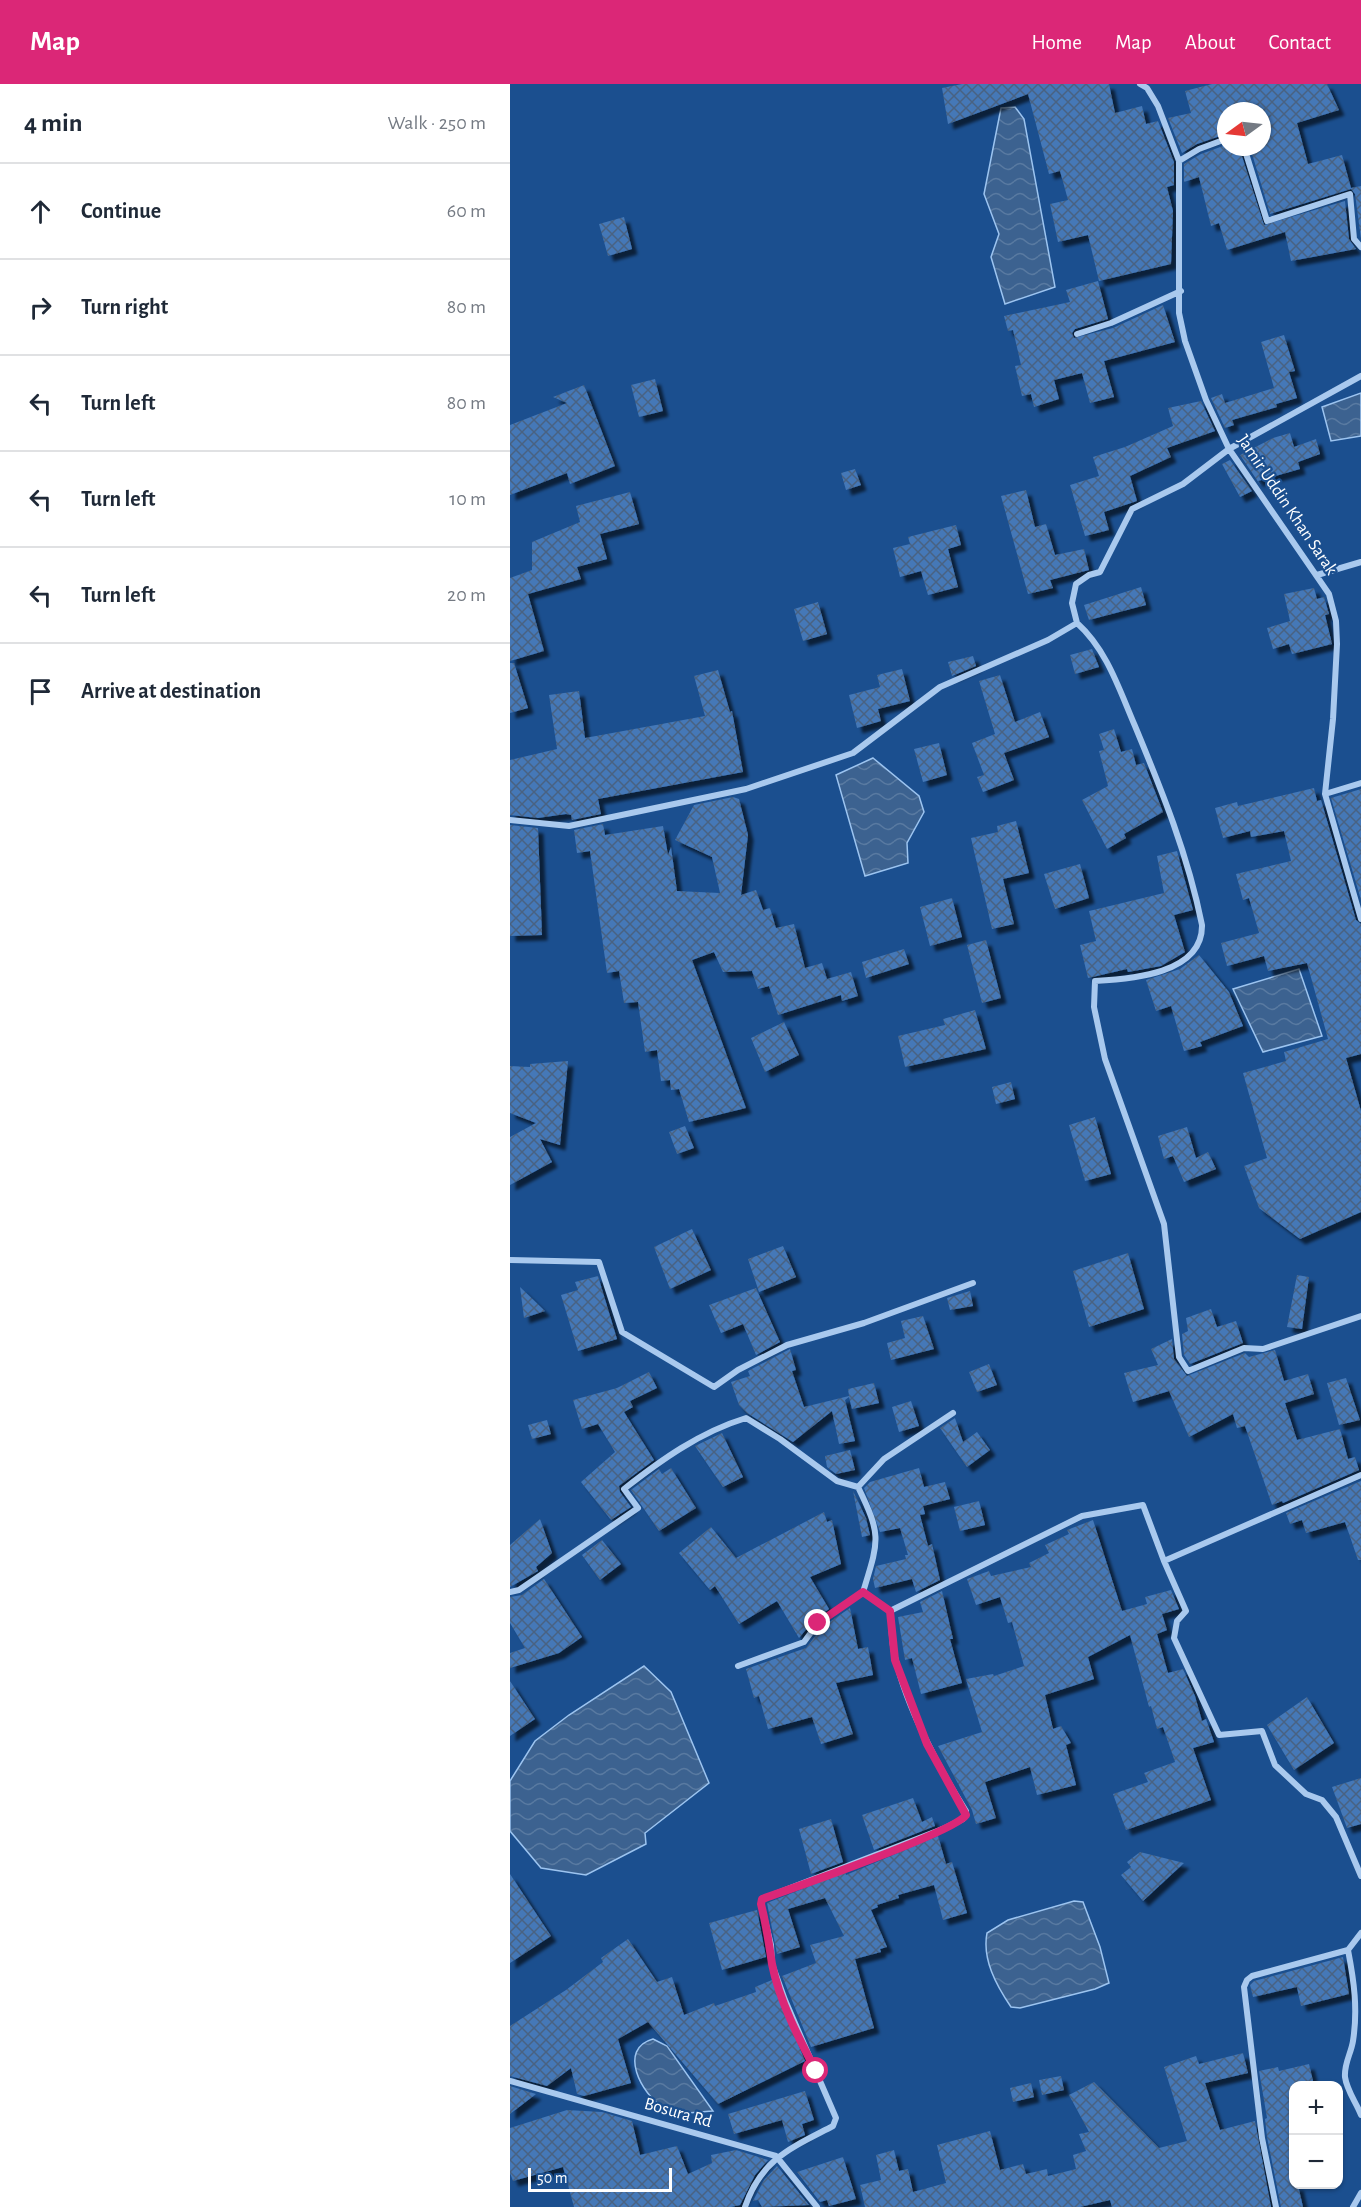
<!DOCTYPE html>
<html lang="en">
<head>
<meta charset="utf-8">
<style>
  body { margin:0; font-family:"Alegreya Sans",sans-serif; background:#f2f2f3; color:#1f2937 }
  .controls { position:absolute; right:18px; bottom:18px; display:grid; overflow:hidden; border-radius:12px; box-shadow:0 2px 4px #0004 }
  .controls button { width:54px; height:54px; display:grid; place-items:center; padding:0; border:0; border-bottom:2px solid #e0e1e3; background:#fff; color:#1f2937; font:30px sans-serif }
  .compass { position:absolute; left:707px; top:18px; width:54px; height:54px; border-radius:50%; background:#fff; box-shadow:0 2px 4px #0004; rotate:255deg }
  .scale { position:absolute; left:18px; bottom:15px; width:144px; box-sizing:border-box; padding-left:6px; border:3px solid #fff; border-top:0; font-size:16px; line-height:21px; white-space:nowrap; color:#fff; -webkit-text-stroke:4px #1b4f8f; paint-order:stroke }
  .stop { position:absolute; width:18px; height:18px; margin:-14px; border:4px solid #db2777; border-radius:50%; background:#fff }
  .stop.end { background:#db2777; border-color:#fff; box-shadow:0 2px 6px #0008 }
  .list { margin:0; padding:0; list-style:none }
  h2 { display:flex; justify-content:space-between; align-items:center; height:78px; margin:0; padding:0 24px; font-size:26px }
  h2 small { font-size:20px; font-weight:400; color:#747a83 }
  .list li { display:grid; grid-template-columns:39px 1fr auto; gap:18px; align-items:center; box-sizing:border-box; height:96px; padding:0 24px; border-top:2px solid #e0e1e3 }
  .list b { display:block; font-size:22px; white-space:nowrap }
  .list em { font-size:20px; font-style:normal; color:#747a83 }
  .icon { flex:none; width:33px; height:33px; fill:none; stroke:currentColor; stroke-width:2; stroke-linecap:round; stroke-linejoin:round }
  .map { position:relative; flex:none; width:851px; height:2123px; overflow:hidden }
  header { display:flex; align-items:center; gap:36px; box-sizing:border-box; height:84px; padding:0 30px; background:#db2777; color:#fff }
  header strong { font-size:28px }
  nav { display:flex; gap:33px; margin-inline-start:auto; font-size:21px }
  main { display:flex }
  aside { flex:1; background:#fff }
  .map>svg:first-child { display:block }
</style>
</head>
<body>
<header>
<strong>Map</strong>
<nav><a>Home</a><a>Map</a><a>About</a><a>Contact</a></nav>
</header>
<main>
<aside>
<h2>4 min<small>Walk · 250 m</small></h2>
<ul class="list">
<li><svg class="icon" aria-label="ahead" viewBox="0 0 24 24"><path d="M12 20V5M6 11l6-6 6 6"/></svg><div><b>Continue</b></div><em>60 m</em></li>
<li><svg class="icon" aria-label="right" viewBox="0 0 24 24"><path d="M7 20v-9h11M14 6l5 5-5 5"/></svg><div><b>Turn right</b></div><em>80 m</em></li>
<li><svg class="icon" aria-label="left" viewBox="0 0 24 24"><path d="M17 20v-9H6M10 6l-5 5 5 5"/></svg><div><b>Turn left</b></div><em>80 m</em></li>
<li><svg class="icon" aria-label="left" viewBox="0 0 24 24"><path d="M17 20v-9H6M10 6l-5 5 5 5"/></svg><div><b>Turn left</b></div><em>10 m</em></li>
<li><svg class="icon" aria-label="left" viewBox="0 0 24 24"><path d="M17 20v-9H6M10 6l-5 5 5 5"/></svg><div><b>Turn left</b></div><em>20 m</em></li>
<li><svg class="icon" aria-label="arrive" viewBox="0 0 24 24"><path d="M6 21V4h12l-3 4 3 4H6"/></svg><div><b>Arrive at destination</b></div></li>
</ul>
</aside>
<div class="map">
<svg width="851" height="2123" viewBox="0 0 851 2123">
  <defs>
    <pattern id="water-waves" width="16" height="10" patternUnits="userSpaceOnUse" patternTransform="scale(1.5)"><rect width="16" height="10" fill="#3c6290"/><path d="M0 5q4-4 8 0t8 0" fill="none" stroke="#597aa1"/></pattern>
    <pattern id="building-cross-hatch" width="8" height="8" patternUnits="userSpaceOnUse" patternTransform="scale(1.5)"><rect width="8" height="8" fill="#4478b7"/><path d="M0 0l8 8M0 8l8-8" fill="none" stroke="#486282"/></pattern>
    <filter id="shadow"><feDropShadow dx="5.5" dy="5.5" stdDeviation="1.5" flood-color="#0009"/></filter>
  </defs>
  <rect width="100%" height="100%" fill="#1b4f8f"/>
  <path fill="url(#water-waves)" stroke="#9cc4f0" stroke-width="1.5" d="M505 23 514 35 545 203 495 220 481 173 489 150 474 110 491 24Z
    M851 309V352L821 357 812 323Z
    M363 674 409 712 414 728 397 759 398 779 355 792 326 691Z
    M789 885 812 952 753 968 723 905Z
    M134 1582 161 1608 199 1699 135 1749 136 1760 76 1791 31 1784 0 1747V1697L25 1657 59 1631Z
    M564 1817 573 1818 590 1863 599 1899 585 1905 510 1924 501 1923C486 1901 472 1875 477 1849L498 1836Z
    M143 1955 157 1962 203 2027C186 2028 169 2032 153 2023 132 2011 107 1965 143 1955Z"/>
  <path fill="url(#building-cross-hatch)" filter="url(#shadow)" d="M452 0H599L605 29 632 22 636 40 648 37 664 78V101L657 103 663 127 661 180 589 197 578 151 548 158 540 120 558 116 550 87 539 90 518 10 438 40 432 4Z
    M702 0H817L829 26 787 39 798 80 832 71 841 104 851 102V155L845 110 841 105 760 130 740 63H752V27H716V50L687 60 672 69 658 34 681 29 675 7Z
    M716 61V63H729L754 141 835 117 839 155 846 165 781 177 775 148 717 166 709 139 701 142 689 93 674 98V80L691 70Z
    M114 133 122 165 98 172 89 140Z
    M588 197 598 235 565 245 562 249 564 254 603 244 653 221 665 258 594 277 604 313 580 319 572 289 544 296 549 315 524 323 521 310 512 312 505 282 511 281 503 246 498 247 494 232 560 218 556 206Z
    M774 251 785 287 779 288 787 314 766 320 767 323 722 336 724 341 715 344 701 314 712 310 715 319 764 304 751 258Z
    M145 295 153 327 129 333 121 301Z
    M74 301 105 382 60 400 57 389 0 411V341L57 319 43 313Z
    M691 317 705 347 657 364 661 373 620 392 627 417 594 428 599 446 575 452 560 401 589 392 583 373 615 363 663 342 658 324Z
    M780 349 784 363 806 355 810 370 788 378 790 385 748 397 751 402 730 371 763 354Z
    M720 376 742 407 730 413 712 380Z
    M345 385 351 401 336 406 331 389Z
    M516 406 525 443 536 440 545 471 574 465 579 486 540 496 543 504 518 510 491 412Z
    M120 408 129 440 90 450 97 475 67 483 71 495 18 510 34 567 0 577V494L22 486V458L70 438 66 422Z
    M446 441 451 461 438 465 448 503 418 511 411 487 390 493 383 464 400 460 398 453Z
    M631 503 636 521 579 536 574 521Z
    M804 504 807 515 814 513 819 530 815 531 822 560 782 570 779 560 763 565 757 544 780 537 774 510Z
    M308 518 317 550 293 557 284 525Z
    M582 565 589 583 565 590 560 571Z
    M463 572 466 582 442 592 438 578Z
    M0 579H4L18 624 0 629Z
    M392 585 400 617 368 625 371 637 347 644 339 611 370 603 367 591Z
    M208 586 220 628 222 627 233 688 88 715 91 730 62 736 61 731 56 730 28 734 0 731V676L47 665 39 611 69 607 75 654 195 632 184 592Z
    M490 591 505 638 530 628 539 653 494 669 504 696 473 708 467 693 474 691 462 659 485 650 469 597Z
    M604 645 611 668 622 665 626 681 634 679 653 728 614 750 616 754 597 765 572 716 598 702 589 667 594 666 589 650Z
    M429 659 437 691 413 698 404 665Z
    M804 704 807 717 811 716 846 836 851 840V970L836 974 851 1027V1128L790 1155 749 1124 734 1082 757 1074 733 989 776 977 774 968 818 955 797 879 758 887 754 872 717 882 711 859 749 849 739 814 733 816 726 790 781 777 774 747 741 753 740 747 713 754 705 724 727 718 728 722Z
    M851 705V816L821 714Z
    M223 713 229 715 238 751 231 811 246 806 253 826 260 824 266 844 284 840 295 884 312 879 317 895 341 888 348 912 332 917 331 911 268 931 259 902 248 905 242 887 213 888 204 868 182 876 236 1024 179 1038 169 1005 161 1006 160 996 151 997 147 966 135 968 128 918 114 919 109 887 97 889 80 767 67 769 64 746 93 740 95 751 153 742 158 771 161 763 167 807 210 809 202 773 165 756 184 721Z
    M506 737 519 789 493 795 504 840 482 845 461 754 488 748 487 742Z
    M0 741 28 744 32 851 0 852Z
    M667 767 683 826 664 831 675 868 651 882 618 888 617 885 578 894 570 861 586 857 579 827 654 809 647 772Z
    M570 780 579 814 545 825 534 790Z
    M442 814 452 853 420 862 410 823Z
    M476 856 491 914 472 919 457 861Z
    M394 865 399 880 356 894 352 878Z
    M689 871 719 908 733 942 690 958 692 962 674 967 661 922 646 927 636 896 670 885Z
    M465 926 476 965 395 983 388 952 435 941 433 935Z
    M274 938 289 971 255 988 241 954Z
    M58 977 50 1061 30 1055 42 1078 0 1101V1053L26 1039 0 1029V982L20 983V980Z
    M501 998 505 1015 486 1020 482 1003Z
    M585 1033 601 1090 575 1097 559 1041Z
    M175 1042 184 1064 167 1070 159 1048Z
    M677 1043 686 1074 698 1068 706 1085 674 1098 663 1072 654 1075 648 1052Z
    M182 1145 201 1186 160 1205 144 1163Z
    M273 1162 286 1193 249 1208 238 1175Z
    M618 1169 634 1225 579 1243 563 1187Z
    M787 1191 799 1193 792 1245 777 1243Z
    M88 1192 107 1255 68 1267 51 1211 68 1206 65 1198Z
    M10 1203 35 1227 14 1234Z
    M246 1204 270 1258 246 1271 233 1240 211 1249 199 1221Z
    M460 1207 463 1222 440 1226 437 1214Z
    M701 1225 707 1243 726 1237 733 1259 680 1280 674 1271 672 1250 678 1247 676 1234Z
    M413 1232 424 1265 381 1276 377 1259 395 1254 391 1237Z
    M662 1255 664 1275 677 1292 735 1269 739 1273 765 1266 774 1297 798 1290 804 1310 775 1319 787 1356 830 1345 838 1375 845 1373 849 1386 773 1419 772 1417 762 1421 735 1342 727 1344 723 1330 679 1353 659 1307 623 1318 614 1289 648 1281 641 1265Z
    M280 1265 286 1286 282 1287 294 1323 339 1312 338 1305 364 1299 369 1319 342 1325 339 1313 335 1316 345 1357 329 1360 322 1327 283 1358 237 1329 229 1321 221 1298 240 1292 238 1287Z
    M479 1280 487 1301 467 1308 459 1288Z
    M139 1288 147 1304 120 1317 123 1323 114 1328 144 1376 109 1402 110 1408 121 1423 101 1436 71 1398 105 1368 88 1340 72 1345 63 1316 107 1304Z
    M836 1294 850 1336 829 1341 817 1299Z
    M401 1317 409 1342 389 1348 382 1323Z
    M445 1334 453 1358 467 1348 480 1366 457 1383 430 1344Z
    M37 1336 41 1350 22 1355 18 1341Z
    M212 1349 233 1393 213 1403 185 1362Z
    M340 1366 345 1386 326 1390 317 1383 315 1372Z
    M161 1384 186 1424 149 1447 121 1406 149 1385 152 1390Z
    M409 1384 414 1403 435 1398 440 1415 413 1422 415 1430 410 1431 418 1462 422 1460 430 1496 406 1508 402 1495 365 1504 363 1495 366 1482 396 1475 395 1471H398L390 1444 370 1448 354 1404 360 1398Z
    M851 1397V1476H848L835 1438 796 1449 792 1436 780 1440 776 1429Z
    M343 1407 356 1434 360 1451 352 1453Z
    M469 1417 475 1441 450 1447 444 1423Z
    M314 1428 317 1438 322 1436 331 1480 300 1493 319 1525 304 1536 289 1554 267 1517 229 1540 205 1502 200 1506 169 1469 201 1443 226 1474Z
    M30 1435 42 1469 26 1483 28 1487 0 1503V1461Z
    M583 1436 612 1527 637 1520 635 1513 661 1506 669 1525 652 1530 657 1546 647 1550 658 1589 673 1585 685 1612 692 1637 696 1635 704 1658 683 1664 701 1716 616 1746 603 1710 638 1698 634 1689 665 1678 653 1643 647 1645 641 1622 639 1623 620 1551 578 1573 584 1595 535 1611 543 1645 551 1642 561 1659 556 1661 566 1701 527 1711 520 1683 475 1698 486 1734 466 1740 462 1726 428 1662 472 1648 456 1595 483 1590 484 1592 514 1582 502 1538 498 1539 490 1513 466 1521 457 1495 479 1487 481 1492 521 1483 519 1479 539 1469 535 1461 559 1450 557 1446Z
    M92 1456 111 1480 90 1496 72 1471Z
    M34 1495 72 1553 49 1569 0 1584V1569L15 1564 0 1539V1513L12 1511Z
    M432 1507 443 1555H440L452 1599 411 1610 402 1574 395 1576 388 1533 413 1528 410 1518Z
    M340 1524 348 1565 358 1563 363 1591 326 1599 343 1650 311 1660 302 1633 258 1645 249 1612 244 1614 236 1585 296 1564 312 1543Z
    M0 1597 25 1635 0 1652Z
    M797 1613 824 1659 784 1686 757 1641Z
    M851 1694V1740L837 1744 822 1703Z
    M403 1714 412 1738 422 1733 425 1742 364 1766 352 1731Z
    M321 1735 333 1778 301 1790 289 1745Z
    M428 1752 436 1780 442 1778 457 1829 433 1836 424 1801 388 1811 389 1814 367 1821 368 1823 361 1826 377 1863 370 1865 371 1868 345 1875 364 1944 301 1963 272 1892 306 1879 300 1861 334 1852 315 1814 278 1825 290 1863 267 1870 257 1819 335 1788 336 1791Z
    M630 1768 674 1779 633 1817 611 1791 621 1783 617 1778Z
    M0 1790 41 1852 0 1879Z
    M247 1826 256 1873 212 1886 199 1839Z
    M118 1855 147 1898 162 1893 174 1931 204 1919 205 1922 246 1908 245 1903 262 1896 295 1977 208 2020 138 1938 108 1955 121 1999 74 2012 67 2010 61 1984 37 2002 0 1992V1942L56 1906 93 1878 91 1874Z
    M833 1873 839 1910 791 1922 787 1903 743 1913 740 1901 744 1897Z
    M733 1969 738 1989 695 1999 710 2046 745 2037 761 2123H602L600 2116 570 2123H355L350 2101 371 2096 366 2071 384 2066 389 2087 398 2085 403 2108 436 2099 427 2061 480 2047 490 2086 513 2080 516 2090 537 2085 538 2092 566 2085 563 2071 576 2067 569 2050 579 2048 559 2011 584 1998 649 2064 677 2057 654 1983 686 1972 689 1980Z
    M799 1980 804 2001H783V2102L788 2101 793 2123H771L757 2053 755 2035 757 2034 749 1987 768 1983 769 1987Z
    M551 1992 554 2006 532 2011 529 1996Z
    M521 1999 524 2013 503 2018 500 2004Z
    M0 2002 26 2010 0 2030Z
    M295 2007 304 2036 292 2040 295 2051 278 2058 272 2036 224 2050 218 2030Z
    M57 2026 92 2028 122 2037 130 2071 167 2062 178 2090 202 2079 201 2071 226 2066 258 2076 245 2091 230 2121 221 2123H64L53 2083 3 2097 0 2089V2044Z
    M333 2073 346 2115 319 2122 317 2116 310 2118 287 2088Z
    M267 2082 299 2121 252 2123 248 2116 243 2117 254 2096Z"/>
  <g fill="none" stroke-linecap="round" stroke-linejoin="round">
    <path stroke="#a9c9ee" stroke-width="6" d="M630 0 637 4 648 22 669 77V229L675 257 696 316 719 365 819 510 826 537 827 560 823 635 815 710 851 835
      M734 63 757 137 840 110 844 155 851 163
      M669 77 689 65 716 55
      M567 250 601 239 671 207
      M807 491 851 478
      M567 539C597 566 609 605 625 642 652 707 678 771 692 841 693 890 621 895 585 897L584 923 595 975 654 1140 669 1273 678 1287 734 1264 753 1265 851 1232
      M815 710 851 699
      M0 736 59 742 236 705 343 669 430 603 538 556 567 539 562 519 566 500 579 491 590 488 622 425 673 400 719 365 851 292
      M0 1176 89 1178 112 1248 204 1303 228 1286 277 1261 354 1239 463 1199
      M654 1477 676 1527 667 1537 664 1554 709 1651 752 1647 765 1681 796 1710 812 1716 826 1733 851 1792
      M0 1508 9 1506 128 1424 114 1405C151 1376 190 1348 236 1334L270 1355 327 1397 348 1403
      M353 1508C369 1456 372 1452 348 1403L374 1375 443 1329
      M380 1527 572 1432 633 1421 654 1477 851 1391
      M228 1582 294 1558 308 1539 353 1508 380 1527C382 1543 381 1558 385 1573 397 1624 428 1683 456 1727L453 1735 435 1744 252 1815 251 1820 261 1861 262 1880 275 1916 326 2034 323 2042C281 2064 251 2075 235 2123
      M851 1849 838 1866C844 1897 848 1925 843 1957 841 1970 834 1979 835 1993 837 2007 846 2018 851 2031
      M0 1997 266 2072 307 2123
      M766 2123 752 2054 734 1903 737 1896 742 1892 838 1866
      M843 2123 851 2109"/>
  </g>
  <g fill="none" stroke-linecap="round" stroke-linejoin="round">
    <path stroke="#db2777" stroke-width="8" d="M306 1987C289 1955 269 1916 262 1880 259 1859 256 1840 251 1820L252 1815C283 1804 445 1748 456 1731L417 1660 385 1576 380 1527 353 1508 308 1539"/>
  </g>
  <g text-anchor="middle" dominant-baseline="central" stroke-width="4.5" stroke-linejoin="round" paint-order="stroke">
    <g font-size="18" fill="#fff" stroke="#1b4f8f">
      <text transform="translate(777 421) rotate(56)">Jamir Uddin Khan Sarak</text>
      <text transform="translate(168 2029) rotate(16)">Bosura Rd</text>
    </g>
  </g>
</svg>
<div class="controls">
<button>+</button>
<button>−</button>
</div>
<svg class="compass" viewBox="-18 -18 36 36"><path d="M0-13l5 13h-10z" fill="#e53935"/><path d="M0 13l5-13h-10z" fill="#747a83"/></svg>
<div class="scale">50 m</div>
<div class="stop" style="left:306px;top:1987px"></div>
<div class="stop end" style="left:308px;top:1539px"></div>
</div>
</main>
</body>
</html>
